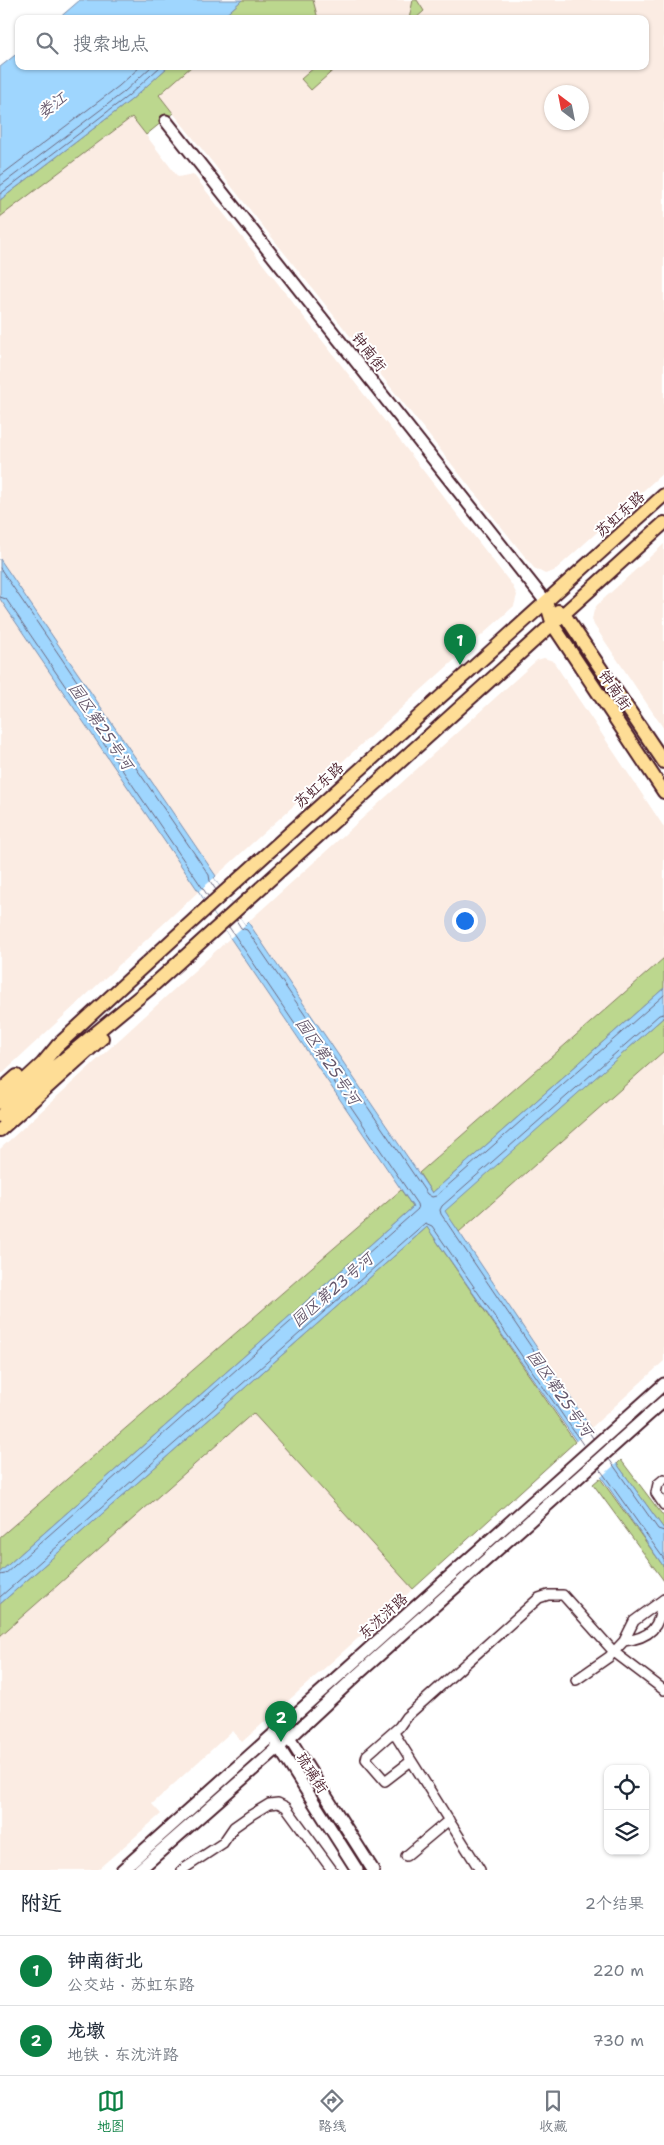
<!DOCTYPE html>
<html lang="zh">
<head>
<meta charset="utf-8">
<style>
  body { margin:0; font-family:"Shantell Sans","LXGW WenKai TC",sans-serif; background:#f2f2f3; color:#1f2937 }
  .controls { position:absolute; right:15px; bottom:15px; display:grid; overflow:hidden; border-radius:10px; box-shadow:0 1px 4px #0004 }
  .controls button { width:45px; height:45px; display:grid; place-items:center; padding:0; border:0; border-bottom:1px solid #e0e1e3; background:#fff; color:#1f2937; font:25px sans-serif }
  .compass { position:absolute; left:544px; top:85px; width:45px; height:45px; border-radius:50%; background:#fff; box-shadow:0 1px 4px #0004; rotate:328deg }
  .you { position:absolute; left:464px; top:920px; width:18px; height:18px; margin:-12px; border:4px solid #fff; border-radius:50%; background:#1a73e8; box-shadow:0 0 0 8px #1a73e833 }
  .badge { display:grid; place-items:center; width:32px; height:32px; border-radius:50%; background:#0b8043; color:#fff; font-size:16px; font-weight:700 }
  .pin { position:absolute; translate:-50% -41px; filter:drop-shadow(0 1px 2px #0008) }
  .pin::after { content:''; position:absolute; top:26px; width:18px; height:15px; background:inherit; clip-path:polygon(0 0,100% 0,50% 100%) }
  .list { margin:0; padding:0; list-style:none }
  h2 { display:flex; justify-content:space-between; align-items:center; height:65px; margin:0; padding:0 20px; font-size:21px }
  h2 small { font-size:16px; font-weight:400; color:#747a83 }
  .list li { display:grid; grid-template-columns:32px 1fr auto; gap:15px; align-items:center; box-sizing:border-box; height:70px; padding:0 20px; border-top:1px solid #e0e1e3 }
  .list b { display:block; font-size:19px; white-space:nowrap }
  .list p { margin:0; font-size:16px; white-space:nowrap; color:#747a83 }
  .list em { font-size:16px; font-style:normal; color:#747a83 }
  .icon { flex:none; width:28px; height:28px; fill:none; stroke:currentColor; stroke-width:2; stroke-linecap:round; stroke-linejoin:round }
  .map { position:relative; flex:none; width:664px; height:1870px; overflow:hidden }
  .search { position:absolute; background:#fff; box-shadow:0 1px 4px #0004; left:15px; right:15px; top:15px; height:55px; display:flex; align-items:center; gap:12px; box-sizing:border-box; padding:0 18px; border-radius:10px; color:#747a83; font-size:19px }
  .sheet { height:205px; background:#fff }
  nav { display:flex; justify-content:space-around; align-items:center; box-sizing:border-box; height:70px; border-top:1px solid #e0e1e3; background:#fff; font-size:14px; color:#747a83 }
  nav a { display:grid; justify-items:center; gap:2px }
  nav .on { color:#0b8043 }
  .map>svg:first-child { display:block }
</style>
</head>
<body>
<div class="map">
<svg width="664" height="1870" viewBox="0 0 664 1870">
  <rect width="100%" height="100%" fill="#fff"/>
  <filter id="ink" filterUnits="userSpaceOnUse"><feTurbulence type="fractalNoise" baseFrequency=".02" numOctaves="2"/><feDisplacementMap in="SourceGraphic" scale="10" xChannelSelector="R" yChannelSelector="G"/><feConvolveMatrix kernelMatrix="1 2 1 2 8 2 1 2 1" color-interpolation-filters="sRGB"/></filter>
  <g filter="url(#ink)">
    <path fill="#fbece3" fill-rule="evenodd" d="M268 0H664V472L554 571 545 574 534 568 159 95 192 66H645V19H246ZM552 92H582V122H552Z
      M132 117 178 177 193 174 512 585 517 595 514 606 216 876 0 559V217Z
      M664 544V729L594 625 592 619 594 610 597 605Z
      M0 599 199 891 0 1075Z
      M544 658 553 661 664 827V958L419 1173 248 922 537 660Z
      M230 938 401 1190 0 1537V1149Z
      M664 1051V1361L591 1428 459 1232Z
      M253 1413 413 1589 242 1742 232 1731 152 1804 161 1814 97 1870H0V1636Z"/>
    <path fill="#bcd78e" stroke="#837b5c" d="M242 0H313L318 19H221Z
      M413 0H417L424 11 415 19H409Z
      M169 66H192L159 95 173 113 146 135 132 117 0 217V200L131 100Z
      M316 66H338L311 90 301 79Z
      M664 958V988L432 1193 419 1173Z
      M664 1017V1051L459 1232 444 1211Z
      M401 1190 413 1207 0 1572V1537Z
      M427 1227 575 1442 413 1589 253 1413 0 1636V1604Z
      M621 1460 664 1517V1529L617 1464Z
      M600 1478 664 1567V1581L593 1484Z"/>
    <path fill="#9fd6fe" stroke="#7d8daa" d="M80 0H242L221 19H58Z
      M19 52V66H169L131 100 0 200V67Z
      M0 559 216 876 214 878 242 921 245 925 248 922 432 1193 664 988V1017L445 1211 591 1428 664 1529V1567L427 1227 0 1604V1572L413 1207 0 599Z"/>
    <path fill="#fff" d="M214 878 245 925 230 938 199 891Z
      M591 1428 618 1462 600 1478 575 1442Z"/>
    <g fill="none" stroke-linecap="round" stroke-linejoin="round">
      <path stroke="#6c687f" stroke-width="1" d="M0 176 119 86 141 66
        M0 186 124 92 152 66
        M0 194 128 96 161 66
        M0 568 209 875 210 881 216 890
        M0 597 6 599 208 896
        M236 920 241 928 247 930 427 1194 432 1197 436 1196 664 995
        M593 1438 441 1214 440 1210 442 1206 659 1015 664 1014
        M609 1459 658 1529 664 1531
        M599 1468 664 1559
        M0 1575 5 1574 418 1209 417 1204 229 927
        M0 1597 425 1223 432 1226 584 1446"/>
      <defs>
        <path id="street" d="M664 1479 658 1484 656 1493 664 1505
          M624 1641C650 1638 661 1627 661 1602
          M576 1680 609 1657 624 1641 634 1621 664 1599
          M394 1733 480 1870
          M411 1761 385 1781 366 1759 367 1755 399 1727 406 1717 539 1598 548 1595H563L614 1652 664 1690
          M406 1856 449 1820
          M182 1870 223 1843 234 1827 251 1815 269 1804 278 1803 286 1807 332 1870"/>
        <path id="secondary" d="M166 121 546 602
          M282 1737 289 1738 373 1870
          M276 1743 357 1870
          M122 1870 664 1384
          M139 1870 297 1731 357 1675 664 1401"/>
        <path id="primary" d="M546 602 553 625 664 792
          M558 611 564 614 576 632 664 762
          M0 1091 17 1076
          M0 1103 42 1064 57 1046 209 906 664 495
          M0 1116 46 1074 149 989 664 523
          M0 1130 102 1038"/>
      </defs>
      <use href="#street" stroke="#4a1f2b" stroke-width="12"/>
      <use href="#secondary" stroke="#4a1f2b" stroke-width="15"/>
      <use href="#primary" stroke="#4a1f2b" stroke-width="16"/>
      <use href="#street" stroke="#fff" stroke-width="9"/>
      <use href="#secondary" stroke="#fff" stroke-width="11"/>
      <use href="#primary" stroke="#fedd96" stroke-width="12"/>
    </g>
  </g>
  <g text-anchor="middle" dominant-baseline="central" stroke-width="4" stroke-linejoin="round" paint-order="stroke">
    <g font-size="15" fill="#4a1f2b" stroke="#fff">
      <text transform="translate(369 352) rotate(52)">钟南街</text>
      <text transform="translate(620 514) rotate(-42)">苏虹东路</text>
      <text transform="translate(615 690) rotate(56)">钟南街</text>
      <text transform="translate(319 785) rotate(-42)">苏虹东路</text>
      <text transform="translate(383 1616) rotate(-42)">东沈浒路</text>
      <text transform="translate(312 1773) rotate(57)">琉璃街</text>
    </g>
    <g font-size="16" font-style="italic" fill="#64566a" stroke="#fff">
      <text transform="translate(52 105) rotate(-37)">娄江</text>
      <text transform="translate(101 726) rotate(56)">园区第25号河</text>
      <text transform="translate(328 1061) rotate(56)">园区第25号河</text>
      <text transform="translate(332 1290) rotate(-41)">园区第23号河</text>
      <text transform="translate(560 1393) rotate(55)">园区第25号河</text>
    </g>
  </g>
</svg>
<div class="controls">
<button><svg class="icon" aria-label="locate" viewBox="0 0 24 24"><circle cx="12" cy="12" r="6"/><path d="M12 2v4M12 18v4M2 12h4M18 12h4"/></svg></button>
<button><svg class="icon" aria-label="layers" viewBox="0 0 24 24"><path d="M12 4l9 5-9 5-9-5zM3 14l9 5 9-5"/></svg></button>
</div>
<svg class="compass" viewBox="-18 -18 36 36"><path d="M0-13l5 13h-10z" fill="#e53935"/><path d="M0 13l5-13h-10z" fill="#747a83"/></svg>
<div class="you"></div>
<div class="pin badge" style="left:460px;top:665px">1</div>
<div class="pin badge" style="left:281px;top:1742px">2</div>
<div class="search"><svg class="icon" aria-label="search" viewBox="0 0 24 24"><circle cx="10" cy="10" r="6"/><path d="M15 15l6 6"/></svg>搜索地点</div>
</div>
<section class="sheet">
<h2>附近<small>2个结果</small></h2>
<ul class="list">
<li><span class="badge">1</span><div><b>钟南街北</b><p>公交站 · 苏虹东路</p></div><em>220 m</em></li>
<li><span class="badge">2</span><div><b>龙墩</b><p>地铁 · 东沈浒路</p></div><em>730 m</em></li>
</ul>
</section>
<nav>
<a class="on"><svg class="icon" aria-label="map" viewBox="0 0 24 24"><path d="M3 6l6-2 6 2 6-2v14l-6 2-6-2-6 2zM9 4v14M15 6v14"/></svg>地图</a>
<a><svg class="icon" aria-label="directions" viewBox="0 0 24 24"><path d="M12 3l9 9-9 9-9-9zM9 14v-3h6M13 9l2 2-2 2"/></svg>路线</a>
<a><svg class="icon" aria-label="saved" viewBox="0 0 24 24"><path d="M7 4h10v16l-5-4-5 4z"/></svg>收藏</a>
</nav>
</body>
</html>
